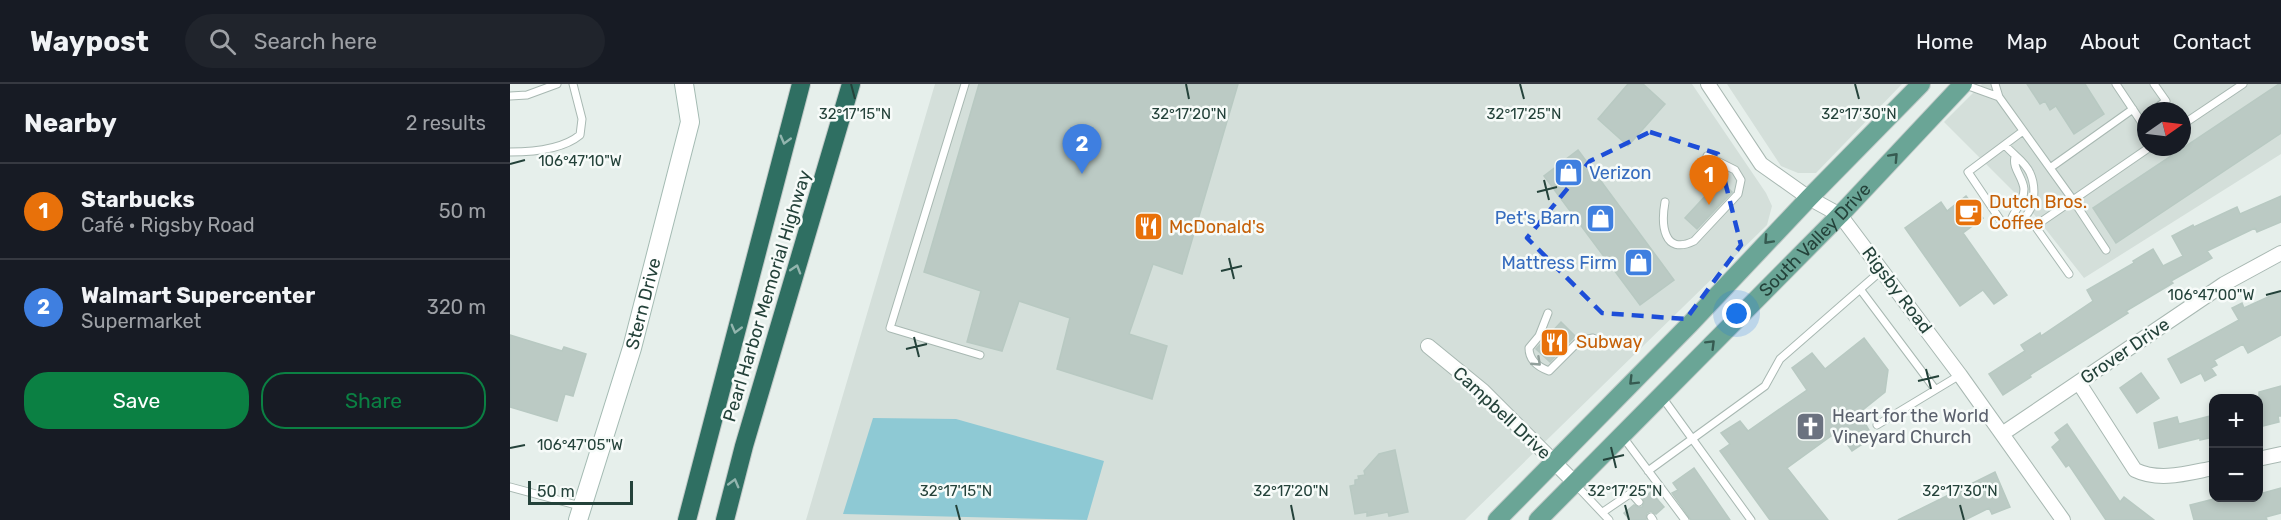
<!DOCTYPE html>
<html lang="en">
<head>
<meta charset="utf-8">
<style>
  body { margin:0; font-family:Rubik,sans-serif; background:#20242c; color:#f1f3f6 }
  .controls { position:absolute; right:18px; bottom:18px; display:grid; overflow:hidden; border-radius:12px; box-shadow:0 3px 9px #0003 }
  .controls button { width:54px; height:54px; display:grid; place-items:center; padding:0; border:0; border-bottom:2px solid #363941; background:#171b24; color:#f1f3f6; font:30px sans-serif }
  .compass { position:absolute; left:1627px; top:18px; width:54px; height:54px; border-radius:50%; background:#171b24; box-shadow:0 3px 9px #0003; rotate:76deg }
  .scale { position:absolute; left:18px; bottom:15px; width:105px; box-sizing:border-box; padding-left:6px; border:3px solid #24423a; border-top:0; font-size:16px; line-height:21px; white-space:nowrap; color:#24423a; -webkit-text-stroke:4px #f7fbf9; paint-order:stroke }
  .you { position:absolute; left:1227px; top:230px; width:21px; height:21px; margin:-15px; border:4px solid #fff; border-radius:50%; background:#1a73e8; box-shadow:0 0 0 9px #1a73e833 }
  .badge { display:grid; place-items:center; width:39px; height:39px; border-radius:50%; background:#0b8043; color:#fff; font-size:20px; font-weight:700 }
  .pin { position:absolute; translate:-50% -50px; filter:drop-shadow(0 2px 3px #0008) }
  .pin::after { content:''; position:absolute; top:32px; width:21px; height:18px; background:inherit; clip-path:polygon(0 0,100% 0,50% 100%) }
  .list { margin:0; padding:0; list-style:none }
  h2 { display:flex; justify-content:space-between; align-items:center; height:78px; margin:0; padding:0 24px; font-size:26px }
  h2 small { font-size:20px; font-weight:400; color:#9ea1a6 }
  .list li { display:grid; grid-template-columns:39px 1fr auto; gap:18px; align-items:center; box-sizing:border-box; height:96px; padding:0 24px; border-top:2px solid #363941 }
  .list b { display:block; font-size:22px; white-space:nowrap }
  .list p { margin:0; font-size:20px; white-space:nowrap; color:#9ea1a6 }
  .list em { font-size:20px; font-style:normal; color:#9ea1a6 }
  .actions { display:flex; gap:12px; padding:18px 24px }
  .actions a { flex:1; padding:14px 0; border:2px solid #0b8043; border-radius:24px; text-align:center; font-size:21px; color:#0b8043 }
  .actions .main { background:#0b8043; color:#fff }
  .icon { flex:none; width:33px; height:33px; fill:none; stroke:currentColor; stroke-width:2; stroke-linecap:round; stroke-linejoin:round }
  .map { position:relative; flex:none; width:1771px; height:436px; overflow:hidden }
  header { display:flex; align-items:center; gap:36px; box-sizing:border-box; height:84px; padding:0 30px; background:#171b24; border-bottom:2px solid #363941 }
  header strong { font-size:28px }
  nav { display:flex; gap:33px; margin-inline-start:auto; font-size:21px }
  .search { width:420px; height:54px; background:#20242c; display:flex; align-items:center; gap:15px; box-sizing:border-box; padding:0 21px; border-radius:33px; color:#9ea1a6; font-size:22px }
  main { display:flex }
  aside { flex:1; background:#171b24 }
  .map>svg:first-child { display:block }
</style>
</head>
<body>
<header>
<strong>Waypost</strong>
<div class="search"><svg class="icon" aria-label="search" viewBox="0 0 24 24"><circle cx="10" cy="10" r="6"/><path d="M15 15l6 6"/></svg>Search here</div>
<nav><a>Home</a><a>Map</a><a>About</a><a>Contact</a></nav>
</header>
<main>
<aside>
<h2>Nearby<small>2 results</small></h2>
<ul class="list">
<li><span class="badge" style="background:#e8710a">1</span><div><b>Starbucks</b><p>Café · Rigsby Road</p></div><em>50 m</em></li>
<li><span class="badge" style="background:#3f7fe0">2</span><div><b>Walmart Supercenter</b><p>Supermarket</p></div><em>320 m</em></li>
</ul>
<div class="actions"><a class="main">Save</a><a>Share</a></div>
</aside>
<div class="map">
<svg width="1771" height="436" viewBox="0 0 1771 436">
  <rect width="100%" height="100%" fill="#e6efeb"/>
  <path fill="#d4dfda" fill-rule="evenodd" d="M425 0H1182L1256 109 1262 122 1257 141 955 436H296Z
    M1217 0H1392L1306 89H1288L1271 82Z
    M1472 0H1771V70L1574 194 1516 120 1434 38ZM1636 27H1672V63H1636Z"/>
  <path fill="#8ec9d4" d="M363 334 446 335 594 377 577 436 333 430Z"/>
  <path fill="#bbcac4" stroke="#b8c9c2" stroke-width="1.5" d="M469 0H728L672 190 643 180 619 250 657 262 642 315 547 285 560 234 509 217 492 267 457 258 471 207 414 188Z
    M1118 0H1133L1155 20 1118 62 1088 35Z
    M1517 0H1575L1594 30 1564 50 1546 22 1540 26 1535 17 1530 20Z
    M1769 0H1771V49L1606 159 1583 124Z
    M1068 66 1164 196 1130 221 1034 92Z
    M1210 96 1222 108 1187 145 1175 134Z
    M1456 112 1473 134 1453 149 1497 211 1484 220 1473 206 1450 222 1395 144 1431 118 1437 127Z
    M1771 112V138L1747 148 1745 144 1697 167 1702 174 1661 197 1663 199 1616 227 1618 229 1520 291 1521 293 1493 311 1479 290 1515 267 1511 261 1530 249 1531 252 1583 217 1577 206 1624 179 1623 177 1643 165 1653 182 1673 172 1662 152 1683 141 1684 143 1727 123 1730 130Z
    M1771 207V251L1738 269 1733 260 1704 276 1707 281 1701 284 1706 291 1695 297 1691 289 1671 299 1658 275 1729 236 1722 224 1732 219 1734 224Z
    M1051 238 1065 252 1040 278 1026 265Z
    M0 251 52 267 54 263 76 270 63 312 55 310 47 337 0 323Z
    M1354 254 1378 286 1375 308 1349 329 1363 353 1342 367 1328 347 1277 384 1318 436H1260L1210 367 1220 360 1211 349 1230 337 1238 347 1297 306 1282 284 1302 269 1315 285Z
    M1631 289 1649 314 1627 329 1610 304Z
    M1771 302V332H1768L1769 338 1749 343V308Z
    M1704 331V353L1690 356V354L1649 364 1644 339 1667 333 1669 340Z
    M1557 340 1610 418 1614 413 1644 436H1596L1559 381 1556 383 1542 363 1550 356 1545 349Z
    M885 366 898 428 879 432 878 428 857 432V428L845 430 840 402 845 401V396L849 395 848 392 855 391 854 387 869 370Z
    M1184 384 1220 436H1181L1162 409 1168 406 1163 399Z
    M1485 388 1500 423 1482 430 1479 424 1455 436H1388Z
    M1771 404V429L1756 433 1757 436H1684L1680 421 1708 414 1709 417 1723 414H1749V410Z
    M1141 408 1154 423 1146 430 1141 427 1137 429 1136 436H1120L1114 429 1124 421 1128 423H1132L1134 419 1133 414Z"/>
  <g fill="none" stroke-linecap="round" stroke-linejoin="round">
    <defs>
      <path id="lane" d="M455 0 380 244 470 271
        M1453 0 1489 13 1485 0
        M1606 0 1636 45
        M0 12 17 11 47 0
        M1489 13 1563 116 1640 63
        M1642 27 1656 17 1644 0
        M1672 41 1733 0
        M1495 61C1503 71 1515 77 1520 89 1530 111 1521 146 1491 137L1458 88 1513 47
        M0 68C22 68 52 66 70 51L72 35 63 0
        M1540 84 1623 25
        M1155 118C1151 140 1153 172 1184 157L1228 110 1231 96 1225 86 1197 72
        M1500 139C1503 127 1514 119 1514 105 1513 93 1502 84 1505 73
        M1559 190 1525 142 1563 116 1596 166
        M1350 205 1425 305
        M1038 229 1029 252 1019 264C1019 276 1028 283 1039 287L1069 257 1083 254
        M1152 313 1241 436
        M1367 341 1450 291
        M1113 353 1175 436
        M1138 387 1255 302 1270 275 1372 186
        M1066 401 1099 436
        M0 403 70 422
        M1093 428 1121 409 1129 418
        M1141 433 1143 436"/>
      <path id="street" d="M1198 0 1251 80 1299 114 1330 131 1450 291 1553 436
        M918 262 973 307 1065 399
        M1569 299 1625 386C1650 398 1678 389 1704 384
        M1492 350 1714 200 1771 169
        M1748 375 1771 370"/>
      <g id="secondary">
        <path id="s1" d="M68 436 122 264 180 38 174 0"/>
      </g>
      <g id="primary">
        <path d="M987 436 1180 240 1299 114 1411 0"/>
        <path id="s2" d="M1028 436 1330 131 1453 0"/>
      </g>
      <path id="highway" d="M177 436 291 0
        M215 436 234 362 341 0"/>
    </defs>
    <use href="#lane" stroke="#a8b8b2" stroke-width="9"/>
    <use href="#street" stroke="#a8b8b2" stroke-width="16"/>
    <use href="#secondary" stroke="#a4bbb3" stroke-width="20"/>
    <use href="#primary" stroke="#c2cac8" stroke-width="20"/>
    <use href="#highway" stroke="#c2cac8" stroke-width="20"/>
    <use href="#lane" stroke="#fff" stroke-width="7"/>
    <use href="#street" stroke="#fff" stroke-width="14"/>
    <use href="#secondary" stroke="#fff" stroke-width="18"/>
    <use href="#primary" stroke="#6aa596" stroke-width="18"/>
    <use href="#highway" stroke="#2f6f62" stroke-width="18"/>
  </g>
  <defs><path id="oneway-chevron" d="M-2-3.5L2.5 0L-2 3.5" fill="none" stroke-width="1.6" stroke-linecap="round" stroke-linejoin="round" transform="scale(1.5)"/></defs>
  <g stroke="#93b5ae">
    <use href="#oneway-chevron" transform="translate(275 56) rotate(105)"/>
    <use href="#oneway-chevron" transform="translate(286 185) rotate(-73)"/>
    <use href="#oneway-chevron" transform="translate(226 245) rotate(105)"/>
    <use href="#oneway-chevron" transform="translate(224 399) rotate(-75)"/>
  </g>
  <g stroke="#365b51">
    <use href="#oneway-chevron" transform="translate(1384 73) rotate(-47)"/>
    <use href="#oneway-chevron" transform="translate(1258 156) rotate(133)"/>
    <use href="#oneway-chevron" transform="translate(1201 260) rotate(-45)"/>
    <use href="#oneway-chevron" transform="translate(1123 297) rotate(135)"/>
  </g>
  <use stroke="#92a09c" href="#oneway-chevron" transform="translate(1027 278) rotate(43)"/>
  <path fill="none" stroke="#1d4ed8" stroke-width="4.5" stroke-dasharray="12 8" stroke-linejoin="round" d="M1140 48 1208 70 1231 161 1176 235 1092 229 1017 154 1080 77Z"/>
  <path fill="none" stroke="#24423a" stroke-width="2" d="M341 0 345 15M676 0 679 15M1010 0 1014 15M1345 0 1349 15M0 80 15 76M1034 96 1039 116M1027 108 1047 103M719 174 724 195M711 187 732 182M1756 211 1771 207M404 253 409 273M396 265 417 260M1416 285 1421 305M1408 297 1429 292M1101 363 1106 384M0 364 15 361M1093 376 1114 371M446 421 450 436M781 421 784 436M1115 421 1119 436M1450 421 1454 436"/>
  <defs>
    <symbol id="shop-square" viewBox="-11 -11 22 22"><rect x="-9" y="-9" width="18" height="18" rx="4" fill="#3f7fe0" stroke="#f7fbf9"/><path d="M-5-2.5h2.3a2.7 3.5 0 0 1 5.4 0H5L5.5 6h-11ZM-1.5-2.5h3a1.5 2.3 0 0 0-3 0Z" fill="#fff"/></symbol>
    <symbol id="cafe-square" viewBox="-11 -11 22 22"><rect x="-9" y="-9" width="18" height="18" rx="4" fill="#e8710a" stroke="#f7fbf9"/><path d="M-5.5-4.5H6V0H3Q3 3.5 0 3.5H-2.5Q-5.5 3.5-5.5 0ZM3-3.2v2h1.7v-2ZM-6 4.5H4V6H-6Z" fill="#fff"/></symbol>
    <symbol id="restaurant-square" viewBox="-11 -11 22 22"><rect x="-9" y="-9" width="18" height="18" rx="4" fill="#e8710a" stroke="#f7fbf9"/><path d="M-5-6h1v4h1v-4h1v4h1v-4h1v5L-1.5 .5V6h-2V.5L-5-1ZM5-6V6H3V1.5H1.5Q1.5-4 5-6Z" fill="#fff"/></symbol>
    <symbol id="church-square" viewBox="-11 -11 22 22"><rect x="-9" y="-9" width="18" height="18" rx="4" fill="#6b7280" stroke="#f7fbf9"/><path d="M-1.2-6h2.4v3.5h3.3v2.4h-3.3V6h-2.4V-.1h-3.3v-2.4h3.3Z" fill="#fff"/></symbol>
  </defs>
  <g fill-rule="evenodd">
    <use href="#shop-square" x="1042" y="72" width="33" height="33"/>
    <use href="#cafe-square" x="1442" y="112" width="33" height="33"/>
    <use href="#shop-square" x="1074" y="118" width="33" height="33"/>
    <use href="#restaurant-square" x="622" y="126" width="33" height="33"/>
    <use href="#shop-square" x="1112" y="162" width="33" height="33"/>
    <use href="#restaurant-square" x="1028" y="242" width="33" height="33"/>
    <use href="#church-square" x="1284" y="326" width="33" height="33"/>
  </g>
  <g text-anchor="middle" dominant-baseline="central" stroke-width="5" stroke-linejoin="round" paint-order="stroke">
    <g font-size="18" fill="#366cbe" stroke="#f7fbf9" text-anchor="end">
      <text x="1079" y="89" text-anchor="start">Verizon</text>
      <text x="1070" y="134">Pet's Barn</text>
      <text x="1107" y="179">Mattress Firm</text>
    </g>
    <g font-size="18" fill="#c56008" stroke="#f7fbf9" text-anchor="start">
      <text x="1479" y="118">Dutch Bros.<tspan x="1479" dy="21">Coffee</tspan></text>
      <text x="659" y="143">McDonald's</text>
      <text x="1066" y="258">Subway</text>
    </g>
    <g font-size="18" fill="#24423a" stroke="#f7fbf9">
      <text stroke="none"><textPath href="#s2" startOffset="394">South Valley Drive</textPath></text>
      <text transform="translate(1387 206) rotate(53)">Rigsby Road</text>
      <text transform="translate(257 212) rotate(-73)">Pearl Harbor Memorial Highway</text>
      <text stroke="none"><textPath href="#s1" startOffset="226">Stern Drive</textPath></text>
      <text transform="translate(1615 267) rotate(-34)">Grover Drive</text>
      <text transform="translate(992 329) rotate(43)">Campbell Drive</text>
    </g>
    <g font-size="18" fill="#5b616d" stroke="#f7fbf9" text-anchor="start">
      <text x="1322" y="332">Heart for the World<tspan x="1322" dy="21">Vineyard Church</tspan></text>
    </g>
  </g>
  <g font-size="15" text-anchor="middle" fill="#24423a" stroke="#f7fbf9" stroke-width="5" stroke-linejoin="round" paint-order="stroke">
    <text x="345" y="35">32°17'15"N</text>
    <text x="679" y="35">32°17'20"N</text>
    <text x="1014" y="35">32°17'25"N</text>
    <text x="1349" y="35">32°17'30"N</text>
    <text x="70" y="82">106°47'10"W</text>
    <text x="1701" y="216">106°47'00"W</text>
    <text x="70" y="366">106°47'05"W</text>
    <text x="446" y="412">32°17'15"N</text>
    <text x="781" y="412">32°17'20"N</text>
    <text x="1115" y="412">32°17'25"N</text>
    <text x="1450" y="412">32°17'30"N</text>
  </g>
</svg>
<div class="controls">
<button>+</button>
<button>−</button>
</div>
<svg class="compass" viewBox="-18 -18 36 36"><path d="M0-13l5 13h-10z" fill="#e53935"/><path d="M0 13l5-13h-10z" fill="#9ea1a6"/></svg>
<div class="scale">50 m</div>
<div class="you"></div>
<div class="pin badge" style="left:1199px;top:121px;background:#e8710a">1</div>
<div class="pin badge" style="left:572px;top:90px;background:#3f7fe0">2</div>
</div>
</main>
</body>
</html>
